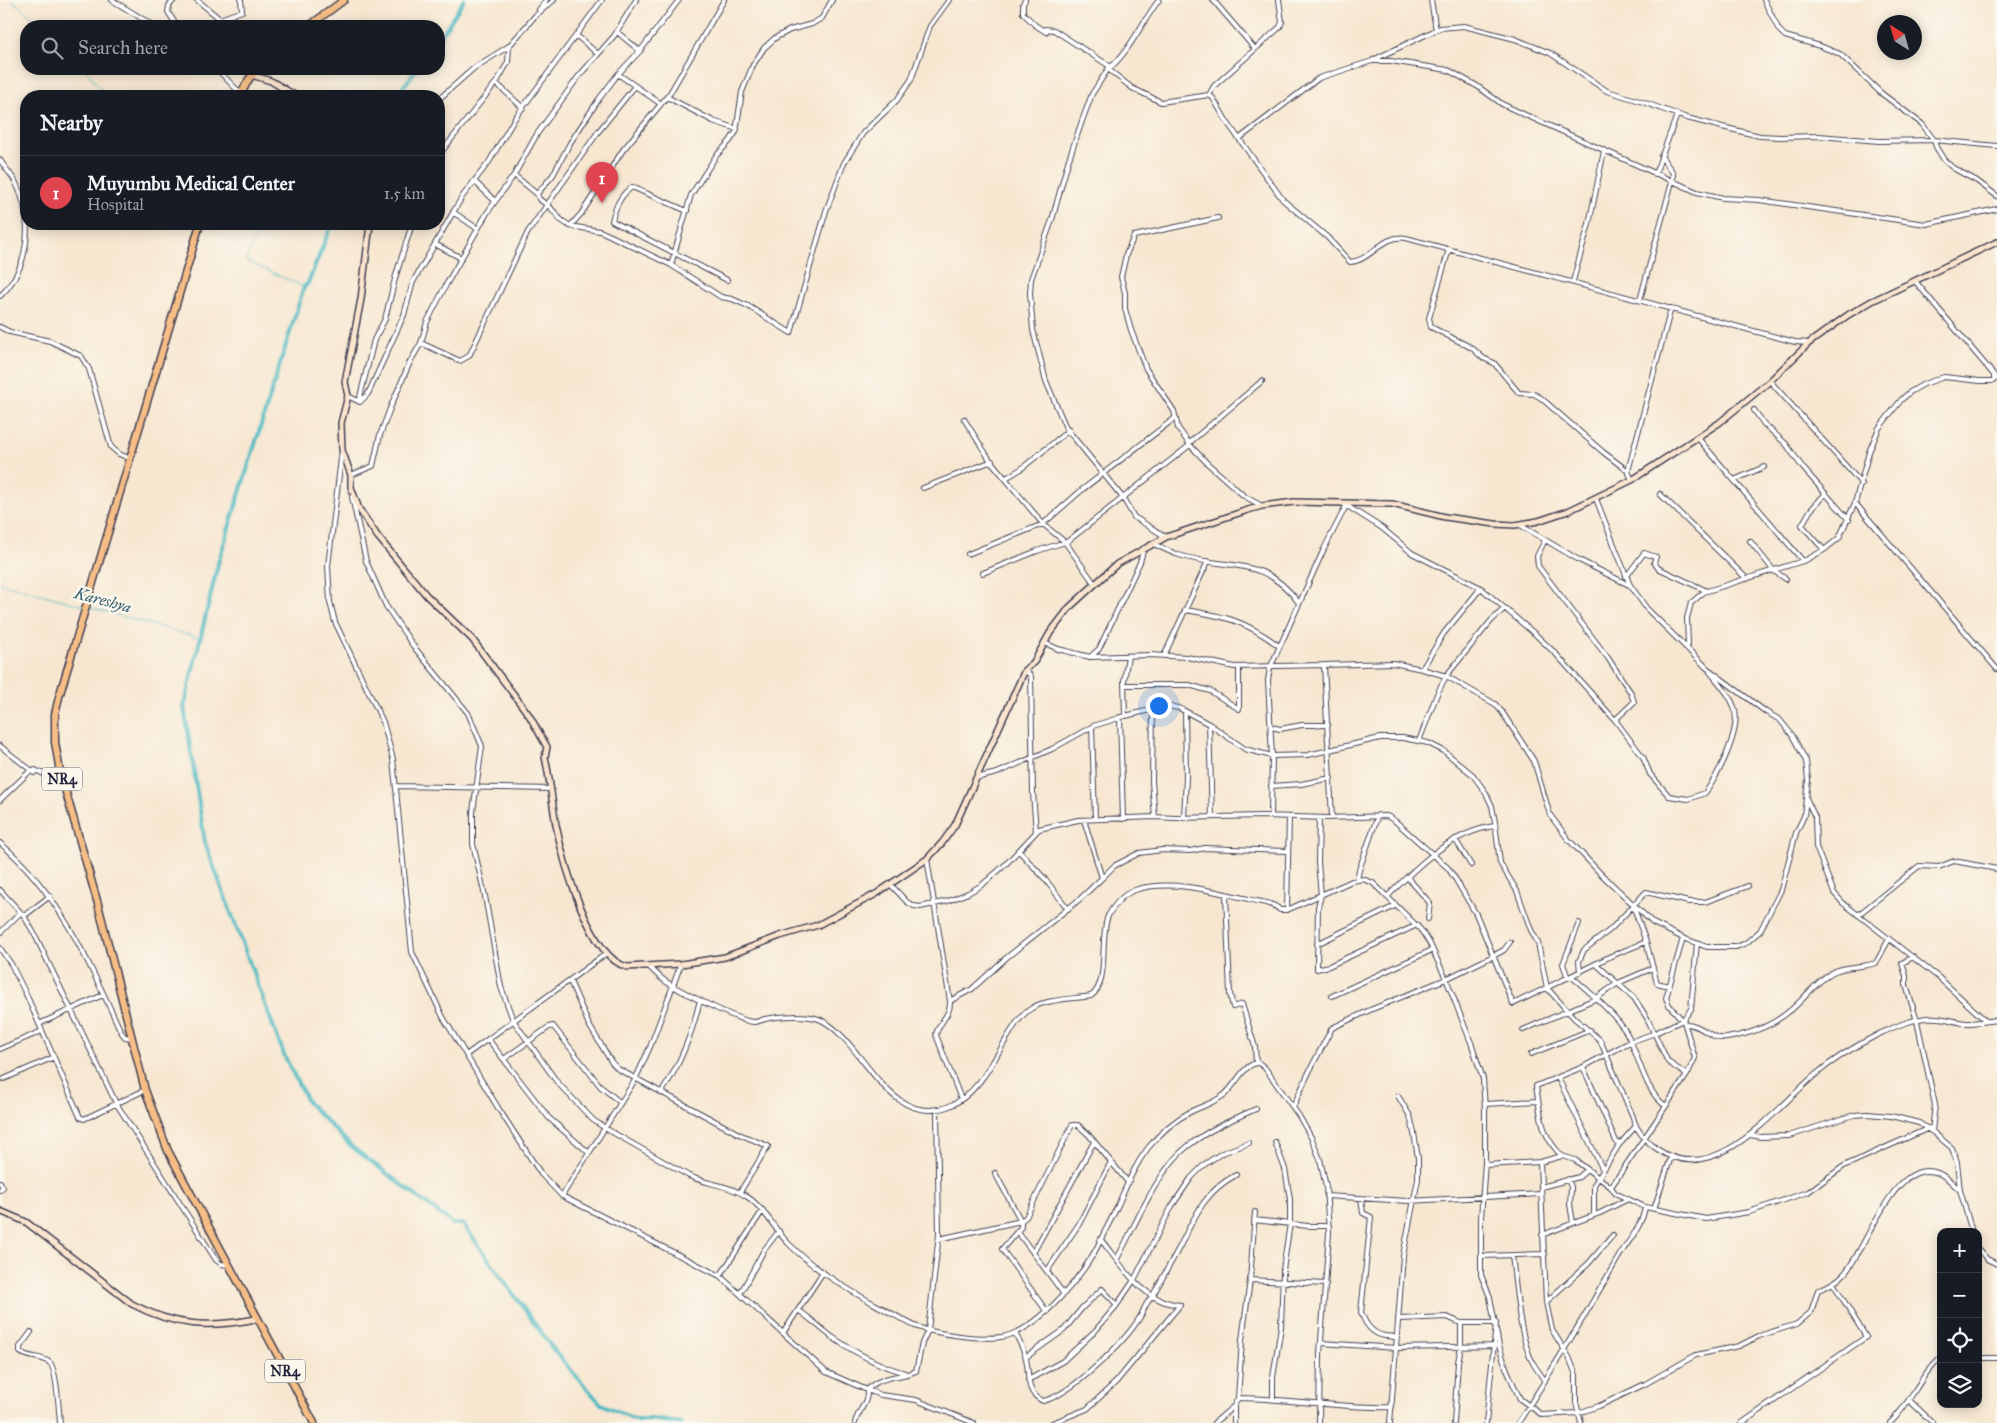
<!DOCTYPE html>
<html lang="en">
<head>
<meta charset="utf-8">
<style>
  body { margin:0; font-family:"IM FELL Great Primer",serif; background:#20242c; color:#f1f3f6 }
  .controls { position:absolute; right:15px; bottom:15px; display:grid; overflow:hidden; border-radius:10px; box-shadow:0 2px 12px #0003 }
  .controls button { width:45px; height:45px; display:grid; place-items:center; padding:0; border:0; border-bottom:1px solid #363941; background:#171b24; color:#f1f3f6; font:25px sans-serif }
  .compass { position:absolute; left:1877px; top:15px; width:45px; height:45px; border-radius:50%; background:#171b24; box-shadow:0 2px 12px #0003; rotate:323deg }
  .you { position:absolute; left:1158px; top:705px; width:18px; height:18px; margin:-12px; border:4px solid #fff; border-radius:50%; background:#1a73e8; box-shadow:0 0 0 8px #1a73e833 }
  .badge { display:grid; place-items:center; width:32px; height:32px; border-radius:50%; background:#7c3aed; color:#fff; font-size:16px; font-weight:700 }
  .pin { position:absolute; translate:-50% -41px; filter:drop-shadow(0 1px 2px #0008) }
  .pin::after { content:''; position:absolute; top:26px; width:18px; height:15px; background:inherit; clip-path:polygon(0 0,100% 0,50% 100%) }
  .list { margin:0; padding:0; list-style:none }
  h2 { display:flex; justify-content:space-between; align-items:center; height:65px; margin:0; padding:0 20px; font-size:21px }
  h2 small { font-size:16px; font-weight:400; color:#9ea1a6 }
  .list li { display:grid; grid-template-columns:32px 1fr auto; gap:15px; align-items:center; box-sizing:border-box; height:75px; padding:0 20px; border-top:1px solid #363941 }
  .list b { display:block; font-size:19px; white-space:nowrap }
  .list p { margin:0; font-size:16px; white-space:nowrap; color:#9ea1a6 }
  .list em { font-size:16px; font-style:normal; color:#9ea1a6 }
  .icon { flex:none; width:28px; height:28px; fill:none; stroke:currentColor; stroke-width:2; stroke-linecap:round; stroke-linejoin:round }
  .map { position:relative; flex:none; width:1997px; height:1423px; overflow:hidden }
  .search { position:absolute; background:#171b24; box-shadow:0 2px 12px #0003; left:20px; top:20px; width:425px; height:55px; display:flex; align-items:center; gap:12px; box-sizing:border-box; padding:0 18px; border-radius:20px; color:#9ea1a6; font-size:19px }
  .panel { position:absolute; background:#171b24; box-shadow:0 2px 12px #0003; left:20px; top:90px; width:425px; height:140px; border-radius:20px }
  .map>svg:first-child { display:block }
</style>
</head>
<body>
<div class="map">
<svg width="1997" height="1423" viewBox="0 0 1997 1423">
  <rect width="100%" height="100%" fill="#fbf7ec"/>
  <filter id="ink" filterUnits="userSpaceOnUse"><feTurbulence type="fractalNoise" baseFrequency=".02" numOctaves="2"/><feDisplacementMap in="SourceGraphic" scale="10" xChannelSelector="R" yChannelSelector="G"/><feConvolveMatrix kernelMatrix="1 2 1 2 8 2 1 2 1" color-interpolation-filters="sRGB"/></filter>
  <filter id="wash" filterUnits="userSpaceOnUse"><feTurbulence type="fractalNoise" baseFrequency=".0096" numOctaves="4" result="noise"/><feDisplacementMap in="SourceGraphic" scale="20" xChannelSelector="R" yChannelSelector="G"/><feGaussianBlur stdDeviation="1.12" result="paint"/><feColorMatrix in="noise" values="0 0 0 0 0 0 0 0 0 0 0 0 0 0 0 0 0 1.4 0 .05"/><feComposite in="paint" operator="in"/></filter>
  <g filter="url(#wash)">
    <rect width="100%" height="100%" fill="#f7e7d1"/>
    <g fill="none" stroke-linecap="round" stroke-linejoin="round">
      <path stroke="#4ab9c2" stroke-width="1" d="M12 0 42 26
        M85 69 106 96
        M260 224 246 261 304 287
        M0 583 84 606
        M88 607 200 638"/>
      <path stroke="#4ab9c2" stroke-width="4" d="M439 39 464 0
        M396 96 417 69
        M332 224 308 283 304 287 219 560 184 707 205 843 284 1055 308 1103 352 1147 453 1224H463L556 1353 601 1404 637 1420 651 1419 681 1423"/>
    </g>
  </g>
  <g filter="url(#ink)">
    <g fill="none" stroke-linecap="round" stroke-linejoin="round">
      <defs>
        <path id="street" d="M112 0 154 26
          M174 0 169 6 168 12 177 26
          M197 0 220 19 242 11 241 0
          M1025 0 1023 4V13L1035 25 1046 32 1045 29 1054 30 1111 67 1108 69 1132 88 1161 102 1209 95 1213 98 1227 122 1283 200 1327 237 1350 262C1371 261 1382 234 1406 238L1795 342 1809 343
          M1213 0 1255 49
          M1431 0 1436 30
          M1764 0 1779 30 1785 36 1820 46 1840 54 1881 93 1922 124 1934 140 1997 146
          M539 10 546 0
          M617 32 640 51
          M577 36 598 54
          M1373 60 1440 28 1464 26 1515 39 1550 53 1607 91 1640 101 1687 118 1718 126 1760 136 1780 137 1819 136 1879 141 1934 140 1936 147 1944 160 1953 168 1977 181 1997 196
          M1111 67C1131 49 1142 22 1159 0
          M217 69 241 94
          M1108 69 1092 94 1082 121 1068 162 1052 220 1031 279 1030 293 1033 330 1046 381 1066 428 1123 498 1134 517 1166 537
          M618 74 661 104
          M496 83 523 108
          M1209 95 1214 86 1280 27 1282 22 1279 0
          M667 97 713 121 737 129
          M439 99 474 68 509 46 535 16 554 0
          M1240 138 1319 78 1372 61H1391L1448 70 1477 86 1502 104 1521 113 1697 192 1723 198 1759 200 1926 224 1997 209
          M439 155 498 80 508 62 509 46
          M0 160C5 168 12 175 16 183 34 219 30 268 0 296
          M1655 174 1677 115
          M514 175 537 194 539 199 550 207 561 220 570 226 600 231 611 236 671 265 721 297 732 299 748 306 791 333 826 211 844 163 863 133 897 100 911 80 930 26 949 0
          M474 181 495 201
          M537 194 553 175 570 143 599 99 618 74 640 51 679 0
          M687 211 632 187C620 195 615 207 612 221L727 280
          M453 212 478 229
          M1218 218 1134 236 1126 255 1121 277 1125 293V309L1131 330 1146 369 1174 411 1178 428 1190 445 1207 463 1244 496 1262 506
          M570 226 581 214 623 150 670 93 724 0
          M435 244 461 258
          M1449 249 1429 318 1431 327 1472 348 1483 358 1494 363 1519 393 1534 394 1541 398 1603 452 1628 471
          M671 265 691 195 716 156 730 141 736 132 742 92 753 65 764 48 775 38 790 30 812 24 822 18 832 0
          M1573 281 1589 224 1604 151
          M1915 281 1994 375V378
          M1640 300 1673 178V173L1661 156
          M0 327 10 332 50 341 81 356 89 369 111 447 119 454 131 459
          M421 343 460 361 469 356 528 232 598 132 635 86
          M1770 381 1862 484
          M348 396 360 402 368 394 404 315 413 282 462 197 489 162 515 118 602 0
          M359 401 374 340 385 319 396 275 412 224
          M1754 410 1764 424 1786 444 1803 468 1849 520
          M964 419 990 460 1043 524 1065 542 1094 583
          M1697 437 1803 561
          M1189 443 1262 381
          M342 450 328 566 330 602 335 622 383 722 393 759 412 952 443 1017 500 1111 541 1174 562 1196 720 1276 826 1372 867 1390C880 1375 901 1378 916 1371L922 1343 928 1330 939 1234 937 1110
          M351 475 373 466 380 435 391 406 410 362 421 343 427 322 446 285 487 213 514 175 537 134 579 76 614 36 636 0
          M1006 478 1021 469 1069 430
          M1632 480 1628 471 1671 308
          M1734 480 1764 467
          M923 488 992 461
          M1660 494 1747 579
          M352 497 366 561 386 606 414 647 468 713 482 746 473 812V844L485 896 501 987 513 1020 557 1082 593 1120 605 1128 689 1176C709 1185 731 1185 749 1198 766 1210 774 1229 789 1244 816 1271 848 1290 882 1308 893 1314 904 1321 915 1326 935 1334 981 1340 1001 1337 1038 1332 1087 1272 1101 1239 1107 1227 1113 1216 1118 1205 1127 1185 1134 1166 1148 1148 1160 1133 1173 1121 1190 1112 1202 1106 1214 1103 1224 1095 1236 1086 1243 1063 1259 1063L1265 1068 1299 1116 1312 1139 1320 1159 1326 1187 1329 1233 1320 1354 1319 1423
          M1596 499 1630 585 1647 609 1707 668 1766 712 1780 720 1792 735 1806 761 1808 780 1806 798 1815 817 1816 847 1834 893 1843 903 1938 977 1986 1021
          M1855 503 1997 669
          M1344 504 1382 528 1412 553 1481 588 1536 635 1556 654 1615 720 1643 757 1650 774 1669 796 1688 799 1705 793C1719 774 1742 729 1734 707 1730 694 1718 682 1710 672
          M1520 525 1579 560 1629 585
          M1545 540 1537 556 1538 566 1608 658 1631 693 1634 702 1615 720
          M1750 541 1774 571 1786 579
          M1154 544C1162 548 1170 552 1179 555 1228 571 1263 554 1299 603
          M1824 550 1802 525 1810 511 1825 494
          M968 554 1043 524 1083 489 1175 418
          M983 573 1037 551 1068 541 1190 445
          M1626 577 1644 553 1656 557 1654 562 1658 568 1707 591
          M1185 610C1225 616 1246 621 1279 646
          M1045 643 1058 649 1090 657 1150 655 1187 657 1235 667 1324 665 1332 818
          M1686 647 1688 645 1687 618 1691 603 1704 592 1806 560 1824 550 1839 538 1855 503 1869 452 1879 428 1901 400 1910 392 1924 384 1944 377 1980 381H1992L1997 378
          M1164 656 1208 561
          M1090 657 1099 649 1140 562 1144 548
          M1324 665 1393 663 1422 669 1444 633 1481 588
          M1422 669 1446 676 1491 621 1505 608
          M1025 670 1031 676 1033 793 1036 832
          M1124 685H1189L1210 691 1239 709V667
          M1153 708 1152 782 1155 817
          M1125 716 1124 681 1128 656
          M1120 717 1123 819
          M1209 724 1212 817
          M1092 727 1095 819
          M1271 727 1280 729 1302 725H1328
          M1419 741 1437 694 1446 676 1495 704 1502 712 1534 761 1550 815 1568 839 1602 875 1653 923 1683 938 1707 947H1736L1746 943 1760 931 1781 890 1796 833 1804 816 1806 798
          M0 746 32 771
          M976 778 997 773 1052 749 1093 726 1125 716 1167 706 1179 708 1209 724 1245 749 1272 756 1308 755 1380 738H1403L1428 743 1444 751 1473 775 1486 793 1492 806 1495 822 1500 863 1517 891 1531 930 1538 943 1547 988 1574 1018 1600 1040 1633 1117C1636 1131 1646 1141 1657 1149 1715 1190 1776 1108 1815 1075 1834 1059 1857 1045 1879 1034 1896 1026 1918 1016 1937 1018 1947 1018 1957 1023 1967 1023 1977 1023 1987 1021 1997 1020
          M396 786 551 789
          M1271 786 1301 784 1331 778
          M0 800 30 771 34 773 35 770 62 782
          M1271 816 1272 756 1268 680 1270 668 1324 549 1346 506
          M1184 818 1186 777 1185 711
          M1319 818 1318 863 1321 895 1318 907 1317 969 1329 966 1417 925
          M1455 839 1471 865
          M0 843C59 892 90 964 121 1032L125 1037 132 1038
          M1018 850 1045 879 1068 909
          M927 859 950 1001C951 1016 938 1022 936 1035L961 1099
          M1407 877 1430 903 1428 919
          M1102 878 1114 866 1139 853 1162 850 1190 851 1205 848 1287 851
          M1357 880 1359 870 1378 815
          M891 885 907 902 914 906 920 907 948 901 968 893 982 885 1005 865 1039 829 1078 820 1155 817 1175 818 1263 816 1327 818 1387 816 1395 821 1448 868 1456 880 1476 914 1513 1004 1571 976C1590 992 1613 1012 1626 1032 1639 1054 1644 1092 1666 1106
          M0 890 24 916 35 935 116 1103 216 1260 221 1264 229 1265
          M1226 894 1230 994 1233 1007 1242 1004 1255 1047 1256 1063
          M1387 897C1417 866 1451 832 1495 826
          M1287 910 1289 817
          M1858 915 1919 866 1939 867 1954 861 1997 869
          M24 916 50 896
          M0 933 20 913
          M1646 942 1657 983 1669 986
          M1317 944 1393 907 1395 904
          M0 948 11 964 26 994 80 1117 84 1119 145 1090
          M1913 957 1902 963 1906 976V985L1917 1021 1935 1105 1932 1131
          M1596 964 1634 998 1647 1018 1668 1062 1687 1075
          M648 966C654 971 659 977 665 981 678 990 740 1022 754 1022 758 1022 761 1020 765 1019 779 1016 808 1014 821 1020 862 1039 887 1128 947 1107 974 1098 991 1066 1004 1043 1012 1030 1019 1016 1032 1008 1046 999 1074 999 1091 996 1110 984 1099 937 1108 916 1114 905 1123 894 1135 890 1168 879 1214 891 1248 899 1257 902 1273 902 1280 910H1287L1352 881 1363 879 1373 883 1420 929 1429 942 1447 981 1472 1045 1483 1079 1485 1109V1162L1481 1218V1275L1490 1297 1499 1346 1507 1370 1520 1399 1542 1415 1578 1413 1599 1406 1645 1384 1696 1355 1739 1346 1759 1336 1797 1324 1811 1312 1818 1290C1829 1286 1837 1282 1844 1274 1867 1250 1893 1156 1938 1173 1946 1176 1953 1184 1960 1190
          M1580 972 1579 961 1584 950 1611 929 1646 892 1689 902H1705L1748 886
          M1571 976 1611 956 1646 942 1634 908
          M1568 978 1563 964 1579 923
          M570 981 589 1025 612 1063 618 1069 739 1134 768 1146 740 1192
          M1332 996 1432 950
          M950 1001 972 989 1006 958 1080 899 1102 878 1084 820
          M39 1024 103 995
          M1685 1024C1701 1023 1711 1041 1727 1038 1750 1034 1774 1025 1792 1009 1805 998 1816 982 1831 973 1844 965 1862 968 1876 963L1889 939
          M1523 1030 1595 999 1618 983 1653 968
          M488 1039 549 1118 588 1152
          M0 1049 42 1031
          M1531 1054 1590 1030
          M466 1055 607 953
          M504 1059 549 1027 553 1026 601 1087 620 1102
          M1583 1067 1616 1141 1619 1145
          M1558 1078 1603 1170
          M4 1079 54 1057
          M661 1093C681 1064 692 1034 700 1000
          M1398 1096 1410 1116 1414 1133 1418 1158V1179L1403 1256 1396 1348 1499 1346
          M1485 1104 1538 1101
          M1293 1107 1310 1070 1332 1028 1370 1010 1446 979 1493 956 1504 950 1510 942
          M1750 1135 1761 1137 1789 1136 1854 1115 1867 1114 1891 1116 1919 1123 1934 1133 1952 1148 1957 1163 1960 1190 1972 1232
          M1562 1156 1575 1160 1611 1187
          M1485 1165 1540 1162
          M995 1173 1021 1221V1227L1002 1249 1047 1312
          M1568 1179 1571 1187 1570 1204 1573 1223
          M0 1182 3 1187 0 1190
          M1541 1187 1579 1177 1587 1170
          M562 1196 635 1080 650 1047 681 964
          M1326 1196 1408 1201 1541 1194
          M1361 1199 1363 1213 1371 1217 1361 1312C1365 1323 1371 1334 1385 1336 1390 1336 1392 1336 1397 1338
          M1645 1207 1706 1219 1749 1212 1808 1192 1844 1166 1929 1128
          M1654 1209 1671 1157
          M1594 1215V1185L1619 1145 1635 1127
          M1254 1220 1308 1226H1329
          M1017 1231 1063 1293
          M1542 1235 1600 1213 1628 1199
          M939 1239 1021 1221 1026 1217 1072 1125H1078L1088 1134 1127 1181
          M1101 1240C1123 1267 1143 1302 1180 1305
          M1978 1249 1987 1259 1997 1264
          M1033 1253 1094 1142
          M1482 1256 1545 1254
          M1512 1256C1516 1285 1519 1338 1533 1363 1536 1369 1541 1374 1544 1380
          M1117 1259C1136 1224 1157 1170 1188 1146 1208 1130 1233 1119 1256 1109
          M1047 1271 1079 1224 1111 1162
          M720 1276 763 1210
          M1250 1280 1326 1284
          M740 1294 764 1250 779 1231
          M1546 1302 1588 1264 1613 1235
          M798 1310C810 1318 820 1328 832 1337 854 1352 879 1366 905 1373
          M1399 1319 1447 1317 1461 1323H1496L1486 1423
          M31 1332 20 1347V1352C28 1358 41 1356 49 1362 57 1367 59 1413 60 1423
          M783 1333 823 1272
          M1015 1333C1019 1341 1023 1348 1025 1355 1031 1372 1023 1392 1043 1401 1071 1395 1125 1342 1140 1317 1145 1309 1145 1303 1152 1297 1161 1280 1171 1263 1180 1246 1195 1216 1205 1191 1236 1175
          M1321 1343 1396 1348 1390 1423
          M1026 1357 1064 1330 1082 1308 1102 1289 1117 1305
          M1978 1358H1997
          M1028 1380 1063 1361 1096 1330 1117 1305 1134 1280 1172 1206 1191 1178 1205 1164 1222 1153 1249 1143
          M1238 1398C1289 1398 1340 1409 1392 1407
          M1273 1399V1377L1281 1327 1283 1270 1290 1223V1199L1285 1169 1275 1142
          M1910 1401 1933 1423
          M855 1423C858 1410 868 1404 867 1390L881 1395 916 1400 974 1423
          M1052 1423 1087 1409 1116 1382 1180 1305
          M1214 1423 1234 1406
          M1234 1423V1406L1238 1398 1242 1340 1250 1280 1255 1212
          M1454 1423 1458 1362 1461 1347V1323
          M1518 1423C1553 1369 1586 1314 1618 1258 1628 1241 1642 1227 1645 1207L1615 1193 1611 1187 1666 1106 1687 1075 1695 1058 1684 1022 1669 1005 1666 998 1683 938
          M1581 1423 1576 1402V1375L1569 1357 1552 1330 1546 1302 1540 1162 1562 1156C1540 1134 1541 1116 1536 1086L1583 1067 1630 1042 1655 1033 1683 1020 1691 1009 1697 943
          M1742 1423 1866 1337 1833 1283
          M1890 1423C1911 1404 1919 1376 1941 1357"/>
        <path id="secondary" d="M252 75 271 81 296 96
          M370 224 361 299 345 382 348 396 341 423 342 450 351 475V487L359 509 378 537 427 596 472 639 529 715 547 747 545 757C550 779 552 802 556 825 563 860 589 957 627 967L681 964 725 957 780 936 818 925 876 894 927 859 942 843 955 825 1025 670 1034 662 1050 633 1070 607 1117 564 1166 537 1248 510 1262 506 1294 502 1392 504 1445 517 1495 524 1515 525 1538 521 1568 511 1632 480 1719 423 1770 381 1809 343 1848 315 1872 301 1997 242
          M0 1211 26 1222 132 1304C176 1327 208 1328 256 1319"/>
        <path id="highway" d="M309 26 344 0
          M240 96 249 79 258 69
          M200 224 59 697 55 714V742L60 772 98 904 145 1090 168 1151 314 1423"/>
      </defs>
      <use href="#street" stroke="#424052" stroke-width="6"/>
      <use href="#secondary" stroke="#424052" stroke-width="8"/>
      <use href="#highway" stroke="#424052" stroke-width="9"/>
      <use href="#street" stroke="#fff" stroke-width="4"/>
      <use href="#secondary" stroke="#fbe5cf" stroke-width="5"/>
      <use href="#highway" stroke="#f6be86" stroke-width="6"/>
    </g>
  </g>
  <g text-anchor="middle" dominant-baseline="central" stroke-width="5" stroke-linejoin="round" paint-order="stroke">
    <g fill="#fbf7ec" stroke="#636270" stroke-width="1">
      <rect x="42" y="767.5" width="40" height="23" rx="4"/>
      <rect x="265" y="1359.5" width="40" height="23" rx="4"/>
    </g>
    <g font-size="14" font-weight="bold" fill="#22223b">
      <text x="62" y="779">NR4</text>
      <text x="285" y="1371">NR4</text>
    </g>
    <g font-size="16" font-style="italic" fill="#325e71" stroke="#fbf7ec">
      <text transform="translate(103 600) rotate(15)">Kareshya</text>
    </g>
  </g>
</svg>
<div class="controls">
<button>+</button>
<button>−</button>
<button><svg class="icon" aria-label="locate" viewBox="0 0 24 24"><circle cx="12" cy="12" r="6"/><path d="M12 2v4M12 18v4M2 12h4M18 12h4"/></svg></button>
<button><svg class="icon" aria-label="layers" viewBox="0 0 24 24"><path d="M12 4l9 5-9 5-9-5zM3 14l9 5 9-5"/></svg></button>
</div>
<svg class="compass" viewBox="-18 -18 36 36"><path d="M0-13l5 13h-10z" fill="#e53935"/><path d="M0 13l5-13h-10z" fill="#9ea1a6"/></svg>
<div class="you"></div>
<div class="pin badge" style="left:602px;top:203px;background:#e0444e">1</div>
<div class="search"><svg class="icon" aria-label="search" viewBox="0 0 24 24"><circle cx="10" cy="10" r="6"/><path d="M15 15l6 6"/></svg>Search here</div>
<section class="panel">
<h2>Nearby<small></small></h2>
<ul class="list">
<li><span class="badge" style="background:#e0444e">1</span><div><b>Muyumbu Medical Center</b><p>Hospital</p></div><em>1.5 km</em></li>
</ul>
</section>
</div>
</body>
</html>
